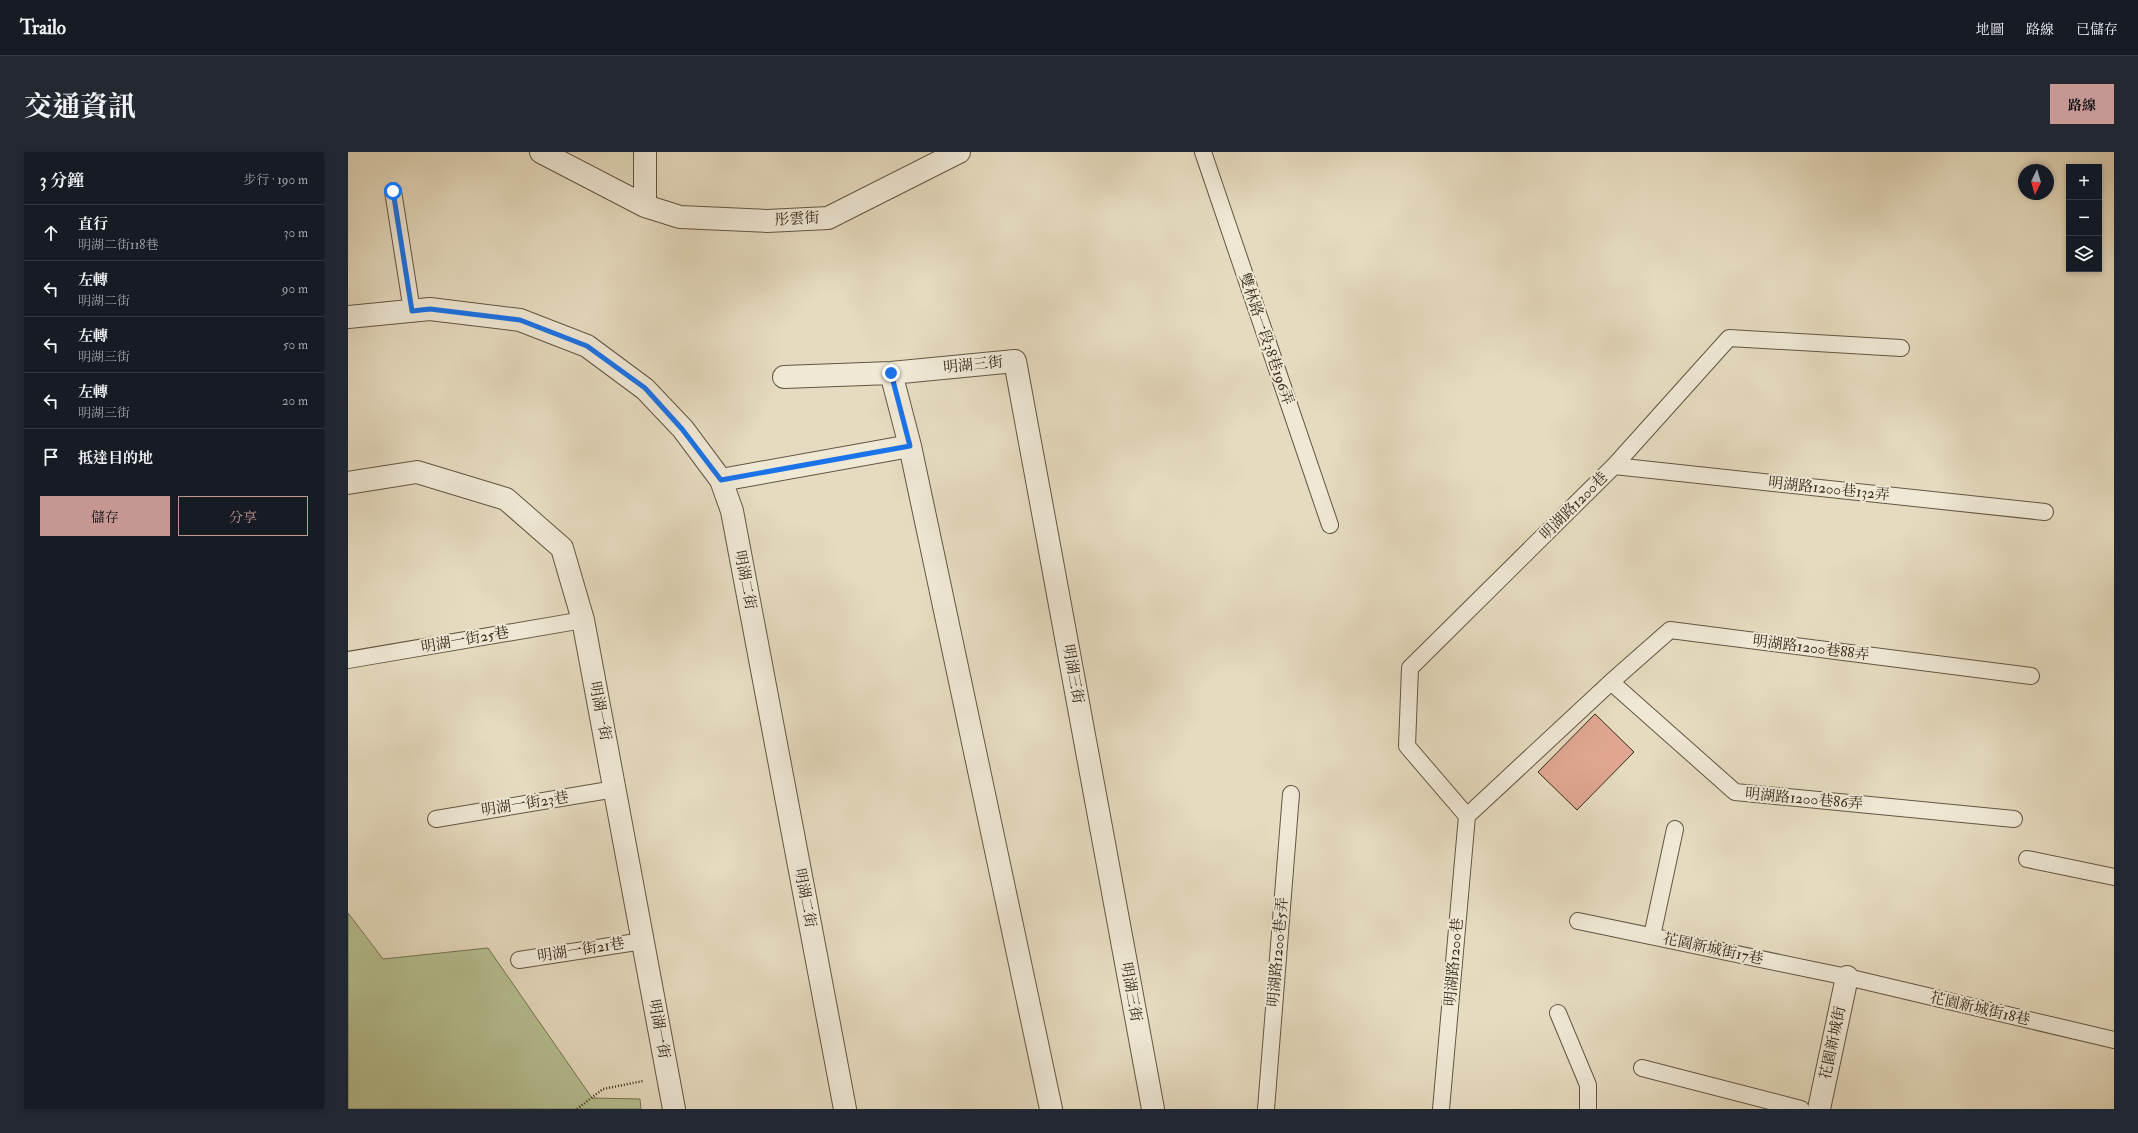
<!DOCTYPE html>
<html lang="zh-TW">
<head>
<meta charset="utf-8">
<style>
  body { margin:0; font-family:"IM FELL Double Pica","Noto Serif TC",serif; background:#242831; color:#f1f3f6 }
  .controls { position:absolute; right:12px; top:12px; display:grid; overflow:hidden; border-radius:0px; box-shadow:0 2px 6px #0003 }
  .controls button { width:36px; height:36px; display:grid; place-items:center; padding:0; border:0; border-bottom:1px solid #363941; background:#171b24; color:#f1f3f6; font:20px sans-serif }
  .compass { position:absolute; left:1670px; top:12px; width:36px; height:36px; border-radius:50%; background:#171b24; box-shadow:0 2px 6px #0003; rotate:185deg }
  .stop { position:absolute; width:12px; height:12px; margin:-9px; border:3px solid #1a73e8; border-radius:50%; background:#fff }
  .stop.end { background:#1a73e8; border-color:#fff; box-shadow:0 1px 4px #0008 }
  .list { margin:0; padding:0; list-style:none }
  h2 { display:flex; justify-content:space-between; align-items:center; height:52px; margin:0; padding:0 16px; font-size:17px }
  h2 small { font-size:13px; font-weight:400; color:#9ea1a6 }
  .list li { display:grid; grid-template-columns:26px 1fr auto; gap:12px; align-items:center; box-sizing:border-box; height:56px; padding:0 16px; border-top:1px solid #363941 }
  .list b { display:block; font-size:15px; white-space:nowrap }
  .list p { margin:0; font-size:13px; white-space:nowrap; color:#9ea1a6 }
  .list em { font-size:13px; font-style:normal; color:#9ea1a6 }
  .actions { display:flex; gap:8px; padding:12px 16px }
  .actions a { flex:1; padding:9px 0; border:1px solid #c59692; border-radius:0px; text-align:center; font-size:14px; color:#c59692 }
  .actions .main { background:#c59692; color:#111 }
  .icon { flex:none; width:22px; height:22px; fill:none; stroke:currentColor; stroke-width:2; stroke-linecap:round; stroke-linejoin:round }
  .map { position:relative; flex:none; width:1766px; height:957px; overflow:hidden; border-radius:0px }
  header { display:flex; align-items:center; gap:24px; box-sizing:border-box; height:56px; padding:0 20px; background:#171b24; border-bottom:1px solid #363941 }
  header strong { font-size:19px }
  nav { display:flex; gap:22px; margin-inline-start:auto; font-size:14px }
  .intro { display:flex; align-items:center; justify-content:space-between; box-sizing:border-box; height:96px; padding:0 24px }
  h1 { margin:0; font-size:28px }
  .button { padding:10px 18px; border-radius:0px; background:#c59692; color:#111; font-size:14px; font-weight:700 }
  main { display:flex; gap:24px; padding:0 24px }
  aside { flex:1; background:#171b24; border-radius:0px; box-shadow:0 2px 6px #0003 }
  .map>svg:first-child { display:block }
</style>
</head>
<body>
<header>
<strong>Trailo</strong>
<nav><a>地圖</a><a>路線</a><a>已儲存</a></nav>
</header>
<div class="intro"><h1>交通資訊</h1><a class="button">路線</a></div>
<main>
<aside>
<h2>3 分鐘<small>步行 · 190 m</small></h2>
<ul class="list">
<li><svg class="icon" aria-label="ahead" viewBox="0 0 24 24"><path d="M12 20V5M6 11l6-6 6 6"/></svg><div><b>直行</b><p>明湖二街118巷</p></div><em>30 m</em></li>
<li><svg class="icon" aria-label="left" viewBox="0 0 24 24"><path d="M17 20v-9H6M10 6l-5 5 5 5"/></svg><div><b>左轉</b><p>明湖二街</p></div><em>90 m</em></li>
<li><svg class="icon" aria-label="left" viewBox="0 0 24 24"><path d="M17 20v-9H6M10 6l-5 5 5 5"/></svg><div><b>左轉</b><p>明湖三街</p></div><em>50 m</em></li>
<li><svg class="icon" aria-label="left" viewBox="0 0 24 24"><path d="M17 20v-9H6M10 6l-5 5 5 5"/></svg><div><b>左轉</b><p>明湖三街</p></div><em>20 m</em></li>
<li><svg class="icon" aria-label="arrive" viewBox="0 0 24 24"><path d="M6 21V4h12l-3 4 3 4H6"/></svg><div><b>抵達目的地</b></div></li>
</ul>
<div class="actions"><a class="main">儲存</a><a>分享</a></div>
</aside>
<div class="map">
<svg width="1766" height="957" viewBox="0 0 1766 957">
  <rect width="100%" height="100%" fill="#e6dbbf"/>
  <filter id="stains"><feTurbulence type="fractalNoise" baseFrequency=".005" numOctaves="4"/><feColorMatrix values="0 0 0 0 .2 0 0 0 0 .09 0 0 0 0 .02 0 0 0 .5 -.17"/></filter>
  <radialGradient id="worn" r=".72"><stop offset=".6" stop-color="#630" stop-opacity="0"/><stop offset="1" stop-color="#630" stop-opacity=".3"/></radialGradient>
  <path fill="#b6c091" stroke="#767554" d="M0 761 35 807 140 796 244 946 292 947 293 957H0Z"/>
  <path fill="#e0a691" stroke="#372a18" d="M1247 562 1286 600 1229 658 1190 620Z"/>
  <g fill="none" stroke-linecap="round" stroke-linejoin="round">
    <defs>
      <path id="service" d="M855 0 982 373
        M45 39 64 159
        M1266 314 1697 360
        M0 508 235 468
        M1263 530 1387 640 1666 667
        M1119 664 1263 530 1322 478 1683 524
        M88 667 267 637
        M1679 707 1766 725
        M1230 769 1499 825 1766 888
        M1304 784 1327 677
        M171 808 295 789
        M1210 861 1240 933V957
        M1294 916 1453 957
        M918 957 943 642
        M1093 957 1119 664 1059 594 1062 516 1266 314 1381 186 1553 196"/>
      <path id="minor" d="M193 0 297 54 332 65 419 69 480 66 611 0
        M297 54V0
        M0 165 82 157 172 168 239 194 297 237 335 277 373 328 384 359 497 957
        M543 221 562 294 703 957
        M436 225 543 221 667 209 805 957
        M373 328 562 294
        M0 331 69 320 158 347 214 396 235 468 326 957
        M1471 957 1499 825"/>
    </defs>
    <use href="#service" stroke="#635642" stroke-width="18"/>
    <use href="#minor" stroke="#635642" stroke-width="24"/>
    <path stroke="#372a18" stroke-width="2.5" stroke-dasharray="1 2" stroke-linecap="butt" d="M229 957 255 937 295 929"/>
    <use href="#service" stroke="#efe8d5" stroke-width="16"/>
    <use href="#minor" stroke="#efe8d5" stroke-width="22"/>
  </g>
  <g fill="none" stroke-linecap="round" stroke-linejoin="round">
    <path stroke="#1a73e8" stroke-width="5" d="M45 39 64 159 82 157 172 168 239 194 297 236 334 277 373 328 562 294 543 221"/>
  </g>
  <g text-anchor="middle" dominant-baseline="central" stroke-width="4" stroke-linejoin="round" paint-order="stroke">
    <g font-size="15" fill="#372a18" stroke="#efe8d5">
      <text transform="translate(449 67) rotate(-3)">彤雲街</text>
      <text transform="translate(918 187) rotate(71)">雙林路一段38巷196弄</text>
      <text transform="translate(625 213) rotate(-6)">明湖三街</text>
      <text transform="translate(1481 337) rotate(6)">明湖路1200巷132弄</text>
      <text transform="translate(1226 354) rotate(-45)">明湖路1200巷</text>
      <text transform="translate(397 428) rotate(79)">明湖二街</text>
      <text transform="translate(117 488) rotate(-10)">明湖一街25巷</text>
      <text transform="translate(1463 496) rotate(7)">明湖路1200巷88弄</text>
      <text transform="translate(725 522) rotate(80)">明湖三街</text>
      <text transform="translate(252 559) rotate(79)">明湖一街</text>
      <text transform="translate(1456 647) rotate(5)">明湖路1200巷86弄</text>
      <text transform="translate(177 652) rotate(-9)">明湖一街23巷</text>
      <text transform="translate(457 746) rotate(79)">明湖二街</text>
      <text transform="translate(1365 797) rotate(12)">花園新城街17巷</text>
      <text transform="translate(233 798) rotate(-9)">明湖一街21巷</text>
      <text transform="translate(930 800) rotate(-85)">明湖路1200巷5弄</text>
      <text transform="translate(1106 810) rotate(-85)">明湖路1200巷</text>
      <text transform="translate(783 840) rotate(80)">明湖三街</text>
      <text transform="translate(1632 857) rotate(13)">花園新城街18巷</text>
      <text transform="translate(311 877) rotate(80)">明湖一街</text>
      <text transform="translate(1485 891) rotate(-78)">花園新城街</text>
    </g>
  </g>
  <rect width="100%" height="100%" filter="url(#stains)"/>
  <rect width="100%" height="100%" fill="url(#worn)"/>
</svg>
<div class="controls">
<button>+</button>
<button>−</button>
<button><svg class="icon" aria-label="layers" viewBox="0 0 24 24"><path d="M12 4l9 5-9 5-9-5zM3 14l9 5 9-5"/></svg></button>
</div>
<svg class="compass" viewBox="-18 -18 36 36"><path d="M0-13l5 13h-10z" fill="#e53935"/><path d="M0 13l5-13h-10z" fill="#9ea1a6"/></svg>
<div class="stop" style="left:45px;top:39px"></div>
<div class="stop end" style="left:543px;top:221px"></div>
</div>
</main>
</body>
</html>
